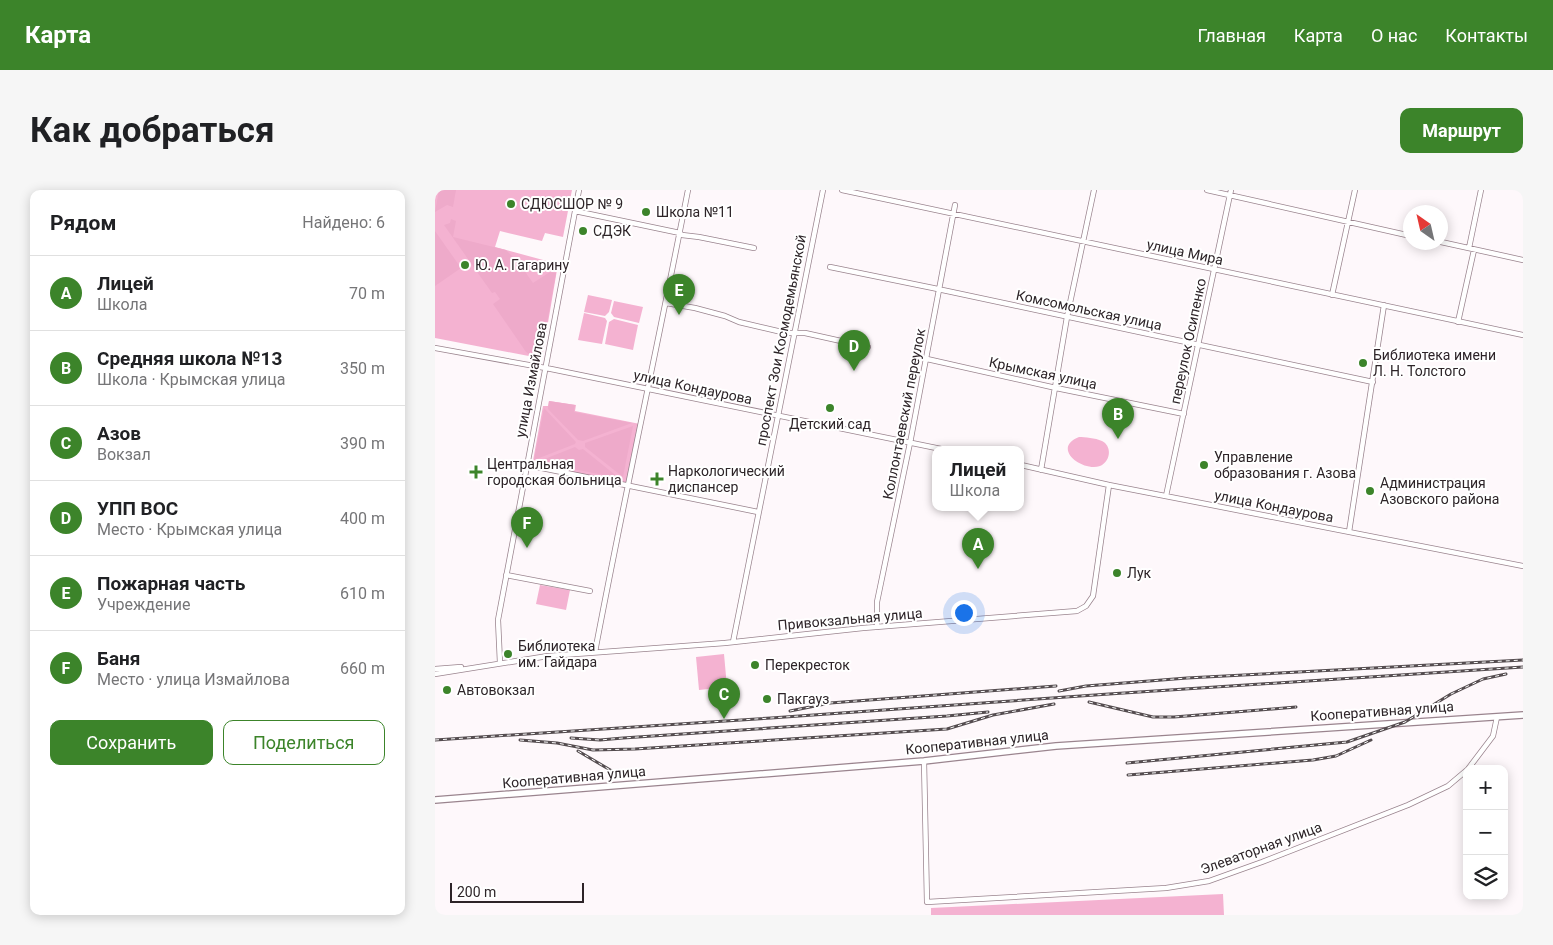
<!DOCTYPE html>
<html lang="ru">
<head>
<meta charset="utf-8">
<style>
  body { margin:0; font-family:Roboto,sans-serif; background:#f6f6f6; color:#202124 }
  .controls { position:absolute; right:15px; bottom:15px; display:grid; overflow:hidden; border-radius:10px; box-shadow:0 2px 12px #0003 }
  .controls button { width:45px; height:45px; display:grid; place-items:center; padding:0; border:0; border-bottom:1px solid #e0e0e0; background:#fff; color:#202124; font:25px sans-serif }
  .compass { position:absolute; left:968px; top:15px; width:45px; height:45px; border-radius:50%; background:#fff; box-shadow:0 2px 12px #0003; rotate:326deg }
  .scale { position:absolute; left:15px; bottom:12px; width:134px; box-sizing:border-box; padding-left:5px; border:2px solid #2d2428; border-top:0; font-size:14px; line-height:18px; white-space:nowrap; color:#2d2428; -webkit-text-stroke:4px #fff; paint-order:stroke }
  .you { position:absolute; left:528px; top:422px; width:18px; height:18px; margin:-12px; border:4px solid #fff; border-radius:50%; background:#1a73e8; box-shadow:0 0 0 8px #1a73e833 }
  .badge { display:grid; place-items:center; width:32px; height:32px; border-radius:50%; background:#3c842a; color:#fff; font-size:16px; font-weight:700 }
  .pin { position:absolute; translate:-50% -41px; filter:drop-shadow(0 1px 2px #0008) }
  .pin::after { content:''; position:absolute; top:26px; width:18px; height:15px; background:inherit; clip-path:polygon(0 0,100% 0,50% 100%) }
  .popup { position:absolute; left:497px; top:256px; width:92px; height:65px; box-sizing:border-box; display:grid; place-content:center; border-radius:10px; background:#fff; filter:drop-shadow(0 1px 4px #0005); font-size:16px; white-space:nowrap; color:#757577 }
  .popup b { font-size:19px; color:#202124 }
  .popup::after { content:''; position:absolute; left:50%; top:100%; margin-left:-10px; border:10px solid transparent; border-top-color:#fff }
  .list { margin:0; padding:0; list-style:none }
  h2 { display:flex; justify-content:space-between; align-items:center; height:65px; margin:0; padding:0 20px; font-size:21px }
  h2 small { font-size:16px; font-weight:400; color:#757577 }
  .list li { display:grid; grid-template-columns:32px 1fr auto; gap:15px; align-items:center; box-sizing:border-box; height:75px; padding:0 20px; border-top:1px solid #e0e0e0 }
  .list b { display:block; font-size:19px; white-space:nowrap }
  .list p { margin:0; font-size:16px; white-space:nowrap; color:#757577 }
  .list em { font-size:16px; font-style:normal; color:#757577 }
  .actions { display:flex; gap:10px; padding:15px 20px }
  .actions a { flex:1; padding:11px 0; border:1px solid #3c842a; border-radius:10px; text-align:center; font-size:18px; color:#3c842a }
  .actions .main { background:#3c842a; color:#fff }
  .icon { flex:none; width:28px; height:28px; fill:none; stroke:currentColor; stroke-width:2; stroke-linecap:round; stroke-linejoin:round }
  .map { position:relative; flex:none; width:1088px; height:725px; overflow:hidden; border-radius:10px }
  header { display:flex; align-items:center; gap:30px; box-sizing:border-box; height:70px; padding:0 25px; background:#3c842a; color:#fff }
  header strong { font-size:24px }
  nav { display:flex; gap:28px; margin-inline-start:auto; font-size:18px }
  .intro { display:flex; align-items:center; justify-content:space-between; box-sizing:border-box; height:120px; padding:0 30px }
  h1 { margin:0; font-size:35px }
  .button { padding:12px 22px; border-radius:10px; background:#3c842a; color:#fff; font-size:18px; font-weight:700 }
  main { display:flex; gap:30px; padding:0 30px }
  aside { flex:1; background:#fff; border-radius:10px; box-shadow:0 2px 12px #0003 }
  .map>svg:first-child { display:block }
</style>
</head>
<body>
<header>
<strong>Карта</strong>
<nav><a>Главная</a><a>Карта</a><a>О нас</a><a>Контакты</a></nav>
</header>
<div class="intro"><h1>Как добраться</h1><a class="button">Маршрут</a></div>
<main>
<aside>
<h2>Рядом<small>Найдено: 6</small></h2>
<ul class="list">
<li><span class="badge">A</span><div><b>Лицей</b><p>Школа</p></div><em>70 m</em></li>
<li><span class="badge">B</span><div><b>Средняя школа №13</b><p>Школа · Крымская улица</p></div><em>350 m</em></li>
<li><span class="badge">C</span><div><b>Азов</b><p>Вокзал</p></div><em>390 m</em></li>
<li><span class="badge">D</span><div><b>УПП ВОС</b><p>Место · Крымская улица</p></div><em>400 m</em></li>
<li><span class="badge">E</span><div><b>Пожарная часть</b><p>Учреждение</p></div><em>610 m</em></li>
<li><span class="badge">F</span><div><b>Баня</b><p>Место · улица Измайлова</p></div><em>660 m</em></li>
</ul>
<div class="actions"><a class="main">Сохранить</a><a>Поделиться</a></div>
</aside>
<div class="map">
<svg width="1088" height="725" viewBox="0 0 1088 725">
  <rect width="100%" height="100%" fill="#fef8fb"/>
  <path fill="#f4b2d1" d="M0 0H137L128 47 110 43 107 51 65 41 60 57 123 74 108 162 99 167 0 148Z
    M153 105 177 110 174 122 170 126 149 122Z
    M179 111 208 117 204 133 179 127 176 123Z
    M149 123 170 128 172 131 167 154 143 150Z
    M179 129 203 135 198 160 170 154 174 132Z
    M114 211 141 215 140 221 205 234 192 295 97 276 108 216H113Z
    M644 247C650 247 660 248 667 251 677 256 676 271 665 276 647 282 616 258 644 247Z
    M105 395 135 400 131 420 101 414Z
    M289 464 292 497 264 500 261 467Z
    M788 704 789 725H496V718Z"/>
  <path fill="#eeaaca" d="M4 0H21L18 17 12 15 0 22Z
    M16 29 21 31 18 47 71 60 84 73 98 93 115 82 121 83 107 161 98 167 91 162 58 114 65 109 60 102 57 103 9 35 15 33Z
    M0 41 26 78 0 96Z
    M114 211 140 215 139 222 197 233 148 251 143 250 113 219Z
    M109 218 141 252 140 254 99 270Z
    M198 236 188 287 150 257V253Z
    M140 257 144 260 148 259 184 288 102 272Z"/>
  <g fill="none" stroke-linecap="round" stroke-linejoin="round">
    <defs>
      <path id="minor" d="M407 0 1088 145
        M772 0 976 46
        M140 21 245 43 247 45 264 47 319 58
        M1006 52 1088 70
        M1034 58 1046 0
        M395 77 498 98 938 192
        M897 105 920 0
        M231 113 260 118 290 126 304 132 351 143H370L433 157
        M1023 132 1039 60
        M0 158 116 179 511 260
        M492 169 621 198 749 224
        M92 275 323 322
        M586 275 674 295 1088 376
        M606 280 632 127 659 0
        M731 306 796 0
        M914 342 949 115
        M71 385 155 401
        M442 437V412L476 248 520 15
        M298 452 388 0
        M160 462C189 308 223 154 253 0
        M65 473 63 430 144 0
        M0 479 26 477
        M0 484 113 466 290 453 428 438 642 421 651 416 658 406 674 295
        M489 571 492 712 731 698 774 691 827 672 973 615 1013 596 1032 580
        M1033 579 1058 546 1062 527"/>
      <path id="major" d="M0 610 489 571 621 556 1088 525"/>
    </defs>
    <use href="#minor" stroke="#9a848e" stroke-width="6"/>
    <use href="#major" stroke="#9a848e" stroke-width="8"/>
    <use href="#minor" stroke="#fff" stroke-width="4.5"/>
    <use href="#major" stroke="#fff" stroke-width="5.5"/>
    <defs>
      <path id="rail" d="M624 501 651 496 752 488 1088 470
        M654 512 718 527H739L861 517
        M355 521 395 513 621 496
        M136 548 165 550 188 548 512 526 553 522
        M0 550 336 528 674 504 1088 477
        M85 550 122 553 158 560 200 559 512 539 558 525 619 514
        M143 561 182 584
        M692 573 912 552 970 532 1016 504 1048 489 1071 484
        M693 585 878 570 901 566 936 550"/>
    </defs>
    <use href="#rail" stroke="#544c4f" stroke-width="3"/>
    <use href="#rail" stroke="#fff" stroke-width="1" stroke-dasharray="4" stroke-linecap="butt"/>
  </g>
  <g fill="#3c842a" stroke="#fff" stroke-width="2">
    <circle cx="76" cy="14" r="5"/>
    <circle cx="211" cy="22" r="5"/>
    <circle cx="148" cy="41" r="5"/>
    <circle cx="30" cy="75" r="5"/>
    <circle cx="928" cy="173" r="5"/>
    <circle cx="395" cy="218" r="5"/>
    <circle cx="769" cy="275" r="5"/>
    <path d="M38.5 274.5h5v5h5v5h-5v5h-5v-5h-5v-5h5z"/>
    <path d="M219.5 281.5h5v5h5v5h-5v5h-5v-5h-5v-5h5z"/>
    <circle cx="935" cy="301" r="5"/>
    <circle cx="682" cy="383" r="5"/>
    <circle cx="73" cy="464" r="5"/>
    <circle cx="320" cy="475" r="5"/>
    <circle cx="12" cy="500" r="5"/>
    <circle cx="332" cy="509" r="5"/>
  </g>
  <g text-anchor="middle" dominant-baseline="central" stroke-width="4" stroke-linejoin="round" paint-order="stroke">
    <g font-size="14" fill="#2d2428" stroke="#fff" text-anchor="start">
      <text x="86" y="14">СДЮСШОР № 9</text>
      <text x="221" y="22">Школа №11</text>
      <text x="158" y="41">СДЭК</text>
      <text x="40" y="75">Ю. А. Гагарину</text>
      <text x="938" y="165">Библиотека имени<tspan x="938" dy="16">Л. Н. Толстого</tspan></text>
      <text x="395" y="234" text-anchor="middle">Детский сад</text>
      <text x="779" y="267">Управление<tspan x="779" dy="16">образования г. Азова</tspan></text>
      <text x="52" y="274">Центральная<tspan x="52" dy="16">городская больница</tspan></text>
      <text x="233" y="281">Наркологический<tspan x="233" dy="16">диспансер</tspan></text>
      <text x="945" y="293">Администрация<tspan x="945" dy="16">Азовского района</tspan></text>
      <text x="692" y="383">Лук</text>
      <text x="83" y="456">Библиотека<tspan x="83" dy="16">им. Гайдара</tspan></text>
      <text x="330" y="475">Перекресток</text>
      <text x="22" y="500">Автовокзал</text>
      <text x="342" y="509">Пакгауз</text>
    </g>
    <g font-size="14" fill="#2d2428" stroke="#fff">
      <text transform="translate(750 62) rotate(12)">улица Мира</text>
      <text transform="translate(654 120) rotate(12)">Комсомольская улица</text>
      <text transform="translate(346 150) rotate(-79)">проспект Зои Космодемьянской</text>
      <text transform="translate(753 151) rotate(-78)">переулок Осипенко</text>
      <text transform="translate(608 183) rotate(12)">Крымская улица</text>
      <text transform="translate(96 190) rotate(-79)">улица Измайлова</text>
      <text transform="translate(258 197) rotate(12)">улица Кондаурова</text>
      <text transform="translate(469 224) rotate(-79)">Коллонтаевский переулок</text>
      <text transform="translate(839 316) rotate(11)">улица Кондаурова</text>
      <text transform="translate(415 429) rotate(-5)">Привокзальная улица</text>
      <text transform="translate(947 521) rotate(-4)">Кооперативная улица</text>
      <text transform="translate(542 552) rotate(-6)">Кооперативная улица</text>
      <text transform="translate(139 587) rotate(-5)">Кооперативная улица</text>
      <text transform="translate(826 658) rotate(-20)">Элеваторная улица</text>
    </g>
  </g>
</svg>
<div class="controls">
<button>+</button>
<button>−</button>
<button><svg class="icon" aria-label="layers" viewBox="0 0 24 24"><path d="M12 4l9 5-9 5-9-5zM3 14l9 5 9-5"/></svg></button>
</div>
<svg class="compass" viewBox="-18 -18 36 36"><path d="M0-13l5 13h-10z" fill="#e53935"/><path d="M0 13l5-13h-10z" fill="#757577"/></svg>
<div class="scale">200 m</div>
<div class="you"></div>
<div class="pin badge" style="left:543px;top:379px">A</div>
<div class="popup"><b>Лицей</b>Школа</div>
<div class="pin badge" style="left:683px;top:249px">B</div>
<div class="pin badge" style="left:289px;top:529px">C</div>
<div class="pin badge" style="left:419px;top:181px">D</div>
<div class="pin badge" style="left:244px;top:125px">E</div>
<div class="pin badge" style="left:92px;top:358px">F</div>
</div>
</main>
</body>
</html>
